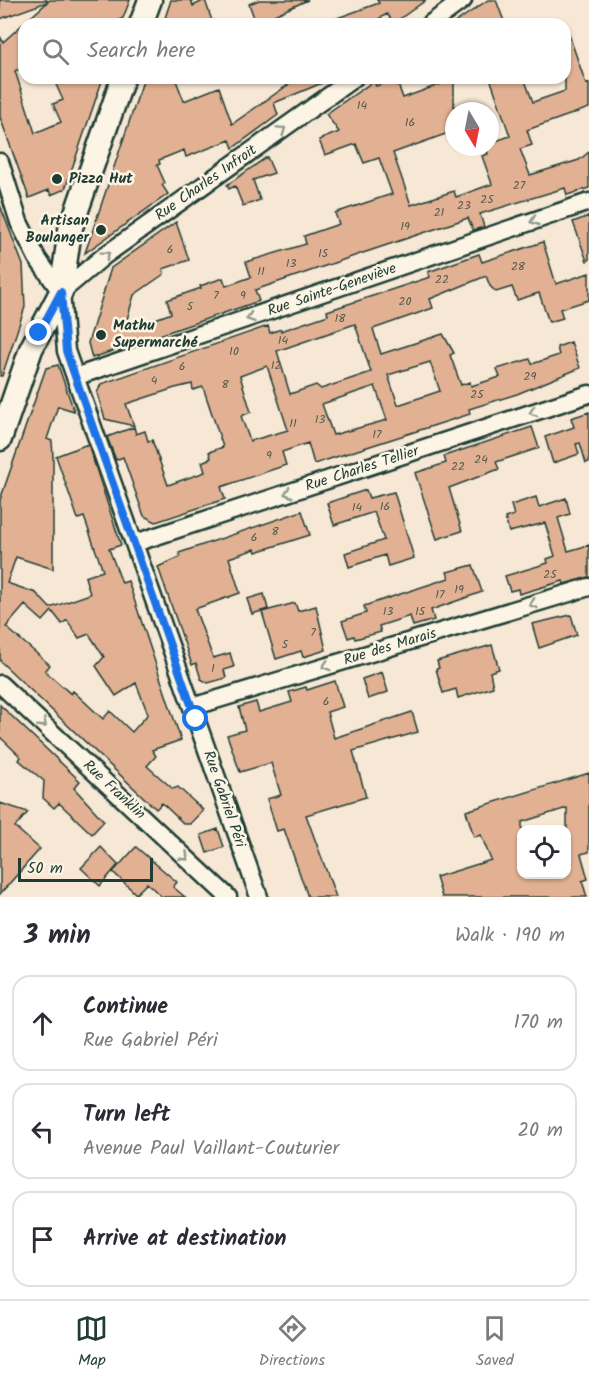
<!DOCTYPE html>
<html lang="en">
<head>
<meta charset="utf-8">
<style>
  body { margin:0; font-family:Kalam,sans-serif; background:#f2f2f3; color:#2b2b33 }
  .controls { position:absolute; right:18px; bottom:18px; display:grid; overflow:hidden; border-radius:12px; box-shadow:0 2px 4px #0004 }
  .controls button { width:54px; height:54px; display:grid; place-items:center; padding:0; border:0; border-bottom:2px solid #e1e1e2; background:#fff; color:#2b2b33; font:30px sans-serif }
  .compass { position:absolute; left:445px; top:102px; width:54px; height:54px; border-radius:50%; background:#fff; box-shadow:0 2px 4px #0004; rotate:170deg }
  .scale { position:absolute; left:18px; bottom:15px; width:135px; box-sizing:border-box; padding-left:6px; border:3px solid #1f3d34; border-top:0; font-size:16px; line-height:21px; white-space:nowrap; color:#1f3d34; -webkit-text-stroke:4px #fcf5e5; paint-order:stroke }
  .stop { position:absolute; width:18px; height:18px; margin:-14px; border:4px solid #1a73e8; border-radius:50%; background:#fff }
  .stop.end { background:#1a73e8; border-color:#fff; box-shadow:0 2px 6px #0008 }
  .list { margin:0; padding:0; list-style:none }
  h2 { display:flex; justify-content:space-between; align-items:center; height:78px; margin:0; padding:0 24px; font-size:26px }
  h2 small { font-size:20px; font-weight:400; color:#7c7c81 }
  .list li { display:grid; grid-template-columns:39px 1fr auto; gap:18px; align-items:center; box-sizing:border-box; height:96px; margin:0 12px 12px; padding:0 12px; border:2px solid #e1e1e2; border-radius:18px }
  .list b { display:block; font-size:22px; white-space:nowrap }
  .list p { margin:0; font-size:20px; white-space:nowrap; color:#7c7c81 }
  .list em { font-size:20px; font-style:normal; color:#7c7c81 }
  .icon { flex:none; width:33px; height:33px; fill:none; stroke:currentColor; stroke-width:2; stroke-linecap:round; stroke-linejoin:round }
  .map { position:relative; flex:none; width:589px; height:897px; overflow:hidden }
  .search { position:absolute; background:#fff; box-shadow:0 2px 4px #0004; left:18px; right:18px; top:18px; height:66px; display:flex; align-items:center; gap:15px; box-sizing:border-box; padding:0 21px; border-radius:18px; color:#7c7c81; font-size:22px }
  .sheet { height:402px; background:#fff }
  nav { display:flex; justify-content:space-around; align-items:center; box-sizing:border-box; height:84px; border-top:2px solid #e1e1e2; background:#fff; font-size:16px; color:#7c7c81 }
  nav a { display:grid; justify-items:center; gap:3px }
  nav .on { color:#1f3d34 }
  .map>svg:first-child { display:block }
</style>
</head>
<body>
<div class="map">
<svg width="589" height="897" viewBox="0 0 589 897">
  <rect width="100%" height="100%" fill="#f7e7d5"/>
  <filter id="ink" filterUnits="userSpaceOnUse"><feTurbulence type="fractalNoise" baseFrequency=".0167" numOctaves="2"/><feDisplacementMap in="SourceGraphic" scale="12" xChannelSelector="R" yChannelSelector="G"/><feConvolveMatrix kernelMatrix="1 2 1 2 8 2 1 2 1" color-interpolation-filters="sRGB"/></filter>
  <g filter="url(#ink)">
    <path fill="#e2b193" stroke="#1f3d34" stroke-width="1.5" fill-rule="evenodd" d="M0 0H47V2L0 19Z
      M50 0H130L123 18 112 24H24V67L15 71 35 133 61 122 53 104 63 100 53 78H103L65 189 51 195 49 190 29 198 0 117V36L3 42Z
      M171 0H191L193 6 205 0 213 24H163Z
      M259 0H308L256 23 249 4Z
      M377 0H426L394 23 387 14 370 24H326V22L379 3Z
      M488 0H496L505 24H453Z
      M567 29 586 84 589 83V108L527 130 532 145 520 149 530 175 579 160 589 152V188L567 195 565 188 480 214 484 227 473 230 468 218 363 253 255 290 259 301 92 358 88 343 111 268 176 222 189 260 163 269 164 274 134 295 124 330 169 314 171 313 167 300 201 288 200 286 223 278 226 286 251 277 246 262 306 244 304 236 339 224 335 213 392 194 379 158 364 163 356 144 325 155 319 140 339 132 326 114 374 81 376 86 396 79 403 98 454 79V131L393 153 411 205 454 191 456 197 492 184 482 156 488 154 486 147H490V143L510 136 490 78H524L533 102 565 91V30Z
      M144 78H175L184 101 219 87 232 124 298 78H334L274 103 278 115 233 148 230 140 186 157 184 150 159 160 160 164 157 165 165 183 162 185 168 194 85 253Z
      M267 157 274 173 253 180 260 200 243 206 235 186 229 189 227 185Z
      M0 205 23 265 25 307 2 376H0Z
      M589 216V260L587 261 573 222Z
      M543 242 556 284 589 273V300L560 309 563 318 549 322 539 293 517 300 512 287 496 292 490 286 486 276 430 299 433 308 373 329 381 354 443 334 454 353 450 355 461 385 470 382 471 386 500 377 497 369 530 359 532 364 559 355 557 347 571 342 580 368 517 394 469 409 470 414 314 464 308 443 282 452 286 465 221 487 225 499 156 522 144 516 123 457 116 460 107 437 134 427 136 434 145 431 148 441 152 440 168 485 205 472 202 462 211 458 209 452 223 447 203 387 193 390 192 384 175 388 126 404 134 426 105 419 97 393 101 384 268 326 270 333 281 329V331L328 315 327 311 430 277 428 272 479 254 482 262ZM355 324 371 372 321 389 316 385 290 394 277 351ZM430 362 440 391 398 405 388 375ZM267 366 288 430 250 441 241 416 251 412 240 376ZM375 386 387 420 333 435 322 404Z
      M58 365 74 411 58 406 47 439 52 441 53 457V569L16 557 7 583 36 593 50 608 90 594 85 577 103 571 84 517 78 519 56 456 88 444 121 545 109 549 122 583 128 581 181 740 152 750 156 756 147 766 173 789 178 787 203 810 190 824H184L162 803 156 809 0 661V500L46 368ZM25 605 43 621 52 611 62 624 67 620 79 638 89 634 104 657 96 666 116 696 136 683 148 714 132 732 110 711 103 719 73 691 71 694 45 671 50 665 6 627Z
      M589 412V462L586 463 580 443 576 444 579 454 553 463 545 437 574 427 571 418Z
      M532 427 539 448 496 462 499 469 449 488 462 531 437 539 415 473 446 463 444 456Z
      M366 490 369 498 394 492 414 558 388 566 385 555 349 567 345 553 384 540 374 512 334 525 327 503Z
      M536 497 539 507 566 498 570 514 558 518 568 551 589 545V577L564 584 563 581 519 594 518 589 510 591 505 576 548 563 547 559 555 556 545 523 509 532 505 518 514 515 511 505Z
      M302 511 310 535 256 552 255 549 229 558 240 593 195 609 213 658 230 653 234 667 224 670 226 678 208 683 201 679 196 663 192 665 158 567 180 557 179 553Z
      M473 565 482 592 431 610 434 620 413 626 410 616 379 626 381 632 355 639 354 636 348 638 342 621 366 613 364 606 449 578 447 572Z
      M264 594 268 609 252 614 247 599Z
      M295 603 298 611 316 606 326 650 303 657 301 651 276 659 262 612Z
      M571 615 577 635 539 648 532 624Z
      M492 645 499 669 490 672 493 687 458 698 456 689 443 693 436 669 439 668 437 661Z
      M382 672 388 692 368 699 362 679Z
      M335 681 343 707 327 712 334 738 412 712 418 732 353 751 366 797 306 815 336 897H308L284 829 277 831 267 799 281 795 271 763 240 772 227 735 245 730 239 707 256 702 259 712 292 702 289 692 306 687 307 690Z
      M0 705 80 781 74 788 104 821 92 834 59 803 54 808 43 798 44 781 19 760 21 757 0 737Z
      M589 773V852L581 854 588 879 582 881 587 897H442L436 877 491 860 481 835 474 837 466 811ZM567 808V874H522V822Z
      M0 803 28 812 15 827 40 849 0 894Z
      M218 829 224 847 207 853 201 835Z
      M101 847 118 865 100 886 81 868Z
      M136 847 177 882 173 887 185 897H162L147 883 136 894 113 872Z"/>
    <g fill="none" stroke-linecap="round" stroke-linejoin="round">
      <defs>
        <path id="street" d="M430 24 463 0
          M0 162 19 222 37 258 61 292 66 351 259 897
          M61 292 104 256 354 78
          M75 377 589 202
          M135 543 589 394
          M0 684 228 897
          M192 707 589 587"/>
        <path id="secondary" d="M141 24 150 0
          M0 439 31 349 61 292 70 230 123 78"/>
      </defs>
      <use href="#street" stroke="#1f3d34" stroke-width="21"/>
      <use href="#secondary" stroke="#1f3d34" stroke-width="27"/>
      <use href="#street" stroke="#fcf5e5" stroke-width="16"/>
      <use href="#secondary" stroke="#fcf5e5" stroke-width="22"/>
    </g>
    <defs><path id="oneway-chevron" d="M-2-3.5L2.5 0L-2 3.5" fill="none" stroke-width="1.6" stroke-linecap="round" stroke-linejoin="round" transform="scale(1.5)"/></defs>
    <g stroke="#8e998c">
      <use href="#oneway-chevron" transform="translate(282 130) rotate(-35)"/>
      <use href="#oneway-chevron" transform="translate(534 221) rotate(161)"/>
      <use href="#oneway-chevron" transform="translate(106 255) rotate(-37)"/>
      <use href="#oneway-chevron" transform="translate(250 318) rotate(161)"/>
      <use href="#oneway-chevron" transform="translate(533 412) rotate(162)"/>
      <use href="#oneway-chevron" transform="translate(288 493) rotate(162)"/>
      <use href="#oneway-chevron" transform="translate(533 604) rotate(163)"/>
      <use href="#oneway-chevron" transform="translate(326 666) rotate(163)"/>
      <use href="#oneway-chevron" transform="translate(43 724) rotate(43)"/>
      <use href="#oneway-chevron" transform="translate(185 857) rotate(43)"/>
    </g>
  </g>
  <g fill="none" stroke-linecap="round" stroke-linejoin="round" filter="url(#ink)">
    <path stroke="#1a73e8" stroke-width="8" d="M39 333 61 292 66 351 196 719"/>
  </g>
  <g fill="#1f3d34" stroke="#fcf5e5" stroke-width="2">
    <circle cx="57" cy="179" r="6"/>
    <circle cx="101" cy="230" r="6"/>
    <circle cx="101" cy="335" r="6"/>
  </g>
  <g text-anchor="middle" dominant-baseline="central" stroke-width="5" stroke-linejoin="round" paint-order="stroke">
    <g font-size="12" fill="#505a4c">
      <text x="362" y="105">14</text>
      <text x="410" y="122">16</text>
      <text x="519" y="185">27</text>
      <text x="487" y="199">25</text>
      <text x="464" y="205">23</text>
      <text x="439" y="212">21</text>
      <text x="405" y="226">19</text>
      <text x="170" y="249">6</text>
      <text x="323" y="253">15</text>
      <text x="291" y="263">13</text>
      <text x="518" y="266">28</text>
      <text x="261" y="271">11</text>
      <text x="442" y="279">22</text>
      <text x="216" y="295">7</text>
      <text x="243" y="295">9</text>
      <text x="405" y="301">20</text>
      <text x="190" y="306">5</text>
      <text x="340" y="318">18</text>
      <text x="283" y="340">14</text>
      <text x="234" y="351">10</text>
      <text x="276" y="365">12</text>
      <text x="182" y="366">6</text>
      <text x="530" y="376">29</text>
      <text x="154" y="380">4</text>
      <text x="225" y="384">8</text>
      <text x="477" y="394">25</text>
      <text x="320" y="419">13</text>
      <text x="293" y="423">11</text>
      <text x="377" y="434">17</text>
      <text x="269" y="455">9</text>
      <text x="481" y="459">24</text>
      <text x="458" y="466">22</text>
      <text x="385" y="506">16</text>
      <text x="357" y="507">14</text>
      <text x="275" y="531">8</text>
      <text x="254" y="537">6</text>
      <text x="550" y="574">25</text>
      <text x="459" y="589">19</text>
      <text x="440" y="594">17</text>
      <text x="388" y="611">13</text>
      <text x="420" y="611">15</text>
      <text x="313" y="632">7</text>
      <text x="285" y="644">5</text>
      <text x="213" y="668">1</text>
      <text x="326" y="701">6</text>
    </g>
    <g font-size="15" font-weight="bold" fill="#1f3d34" stroke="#fcf5e5" text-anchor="start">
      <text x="69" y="179">Pizza Hut</text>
      <text x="89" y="221" text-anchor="end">Artisan<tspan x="89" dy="17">Boulanger</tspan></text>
      <text x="113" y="326">Mathu<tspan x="113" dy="17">Supermarché</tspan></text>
    </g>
    <g font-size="15" fill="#1f3d34" stroke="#fcf5e5">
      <text transform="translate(206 183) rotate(-35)">Rue Charles Infroit</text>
      <text transform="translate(332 290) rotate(-19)">Rue Sainte-Geneviève</text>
      <text transform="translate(362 469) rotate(-18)">Rue Charles Tellier</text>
      <text transform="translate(390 647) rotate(-17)">Rue des Marais</text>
      <text transform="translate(114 790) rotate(43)">Rue Franklin</text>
      <text transform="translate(224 799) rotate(71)">Rue Gabriel Péri</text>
    </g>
  </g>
</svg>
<div class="controls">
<button><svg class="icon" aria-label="locate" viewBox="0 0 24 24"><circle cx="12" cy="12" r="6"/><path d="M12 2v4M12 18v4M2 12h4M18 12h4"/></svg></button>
</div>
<svg class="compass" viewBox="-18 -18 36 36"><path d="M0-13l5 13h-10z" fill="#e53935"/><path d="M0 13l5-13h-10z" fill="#7c7c81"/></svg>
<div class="scale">50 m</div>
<div class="stop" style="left:196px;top:719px"></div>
<div class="stop end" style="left:39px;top:333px"></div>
<div class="search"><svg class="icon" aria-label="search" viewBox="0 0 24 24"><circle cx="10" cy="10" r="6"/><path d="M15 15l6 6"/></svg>Search here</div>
</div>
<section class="sheet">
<h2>3 min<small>Walk · 190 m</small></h2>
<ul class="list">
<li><svg class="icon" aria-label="ahead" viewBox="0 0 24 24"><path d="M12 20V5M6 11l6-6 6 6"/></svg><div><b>Continue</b><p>Rue Gabriel Péri</p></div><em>170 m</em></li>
<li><svg class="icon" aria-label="left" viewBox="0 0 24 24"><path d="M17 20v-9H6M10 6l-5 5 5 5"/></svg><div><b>Turn left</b><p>Avenue Paul Vaillant-Couturier</p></div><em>20 m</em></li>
<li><svg class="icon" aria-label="arrive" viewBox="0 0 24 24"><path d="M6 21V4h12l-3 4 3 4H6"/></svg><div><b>Arrive at destination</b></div></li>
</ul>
</section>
<nav>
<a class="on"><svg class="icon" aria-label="map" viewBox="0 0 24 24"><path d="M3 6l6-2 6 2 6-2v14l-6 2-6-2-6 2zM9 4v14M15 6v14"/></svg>Map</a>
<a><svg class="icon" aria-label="directions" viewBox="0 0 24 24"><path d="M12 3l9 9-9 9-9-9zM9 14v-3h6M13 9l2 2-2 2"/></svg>Directions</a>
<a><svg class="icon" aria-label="saved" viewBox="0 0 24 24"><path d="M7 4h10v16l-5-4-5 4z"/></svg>Saved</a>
</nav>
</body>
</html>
